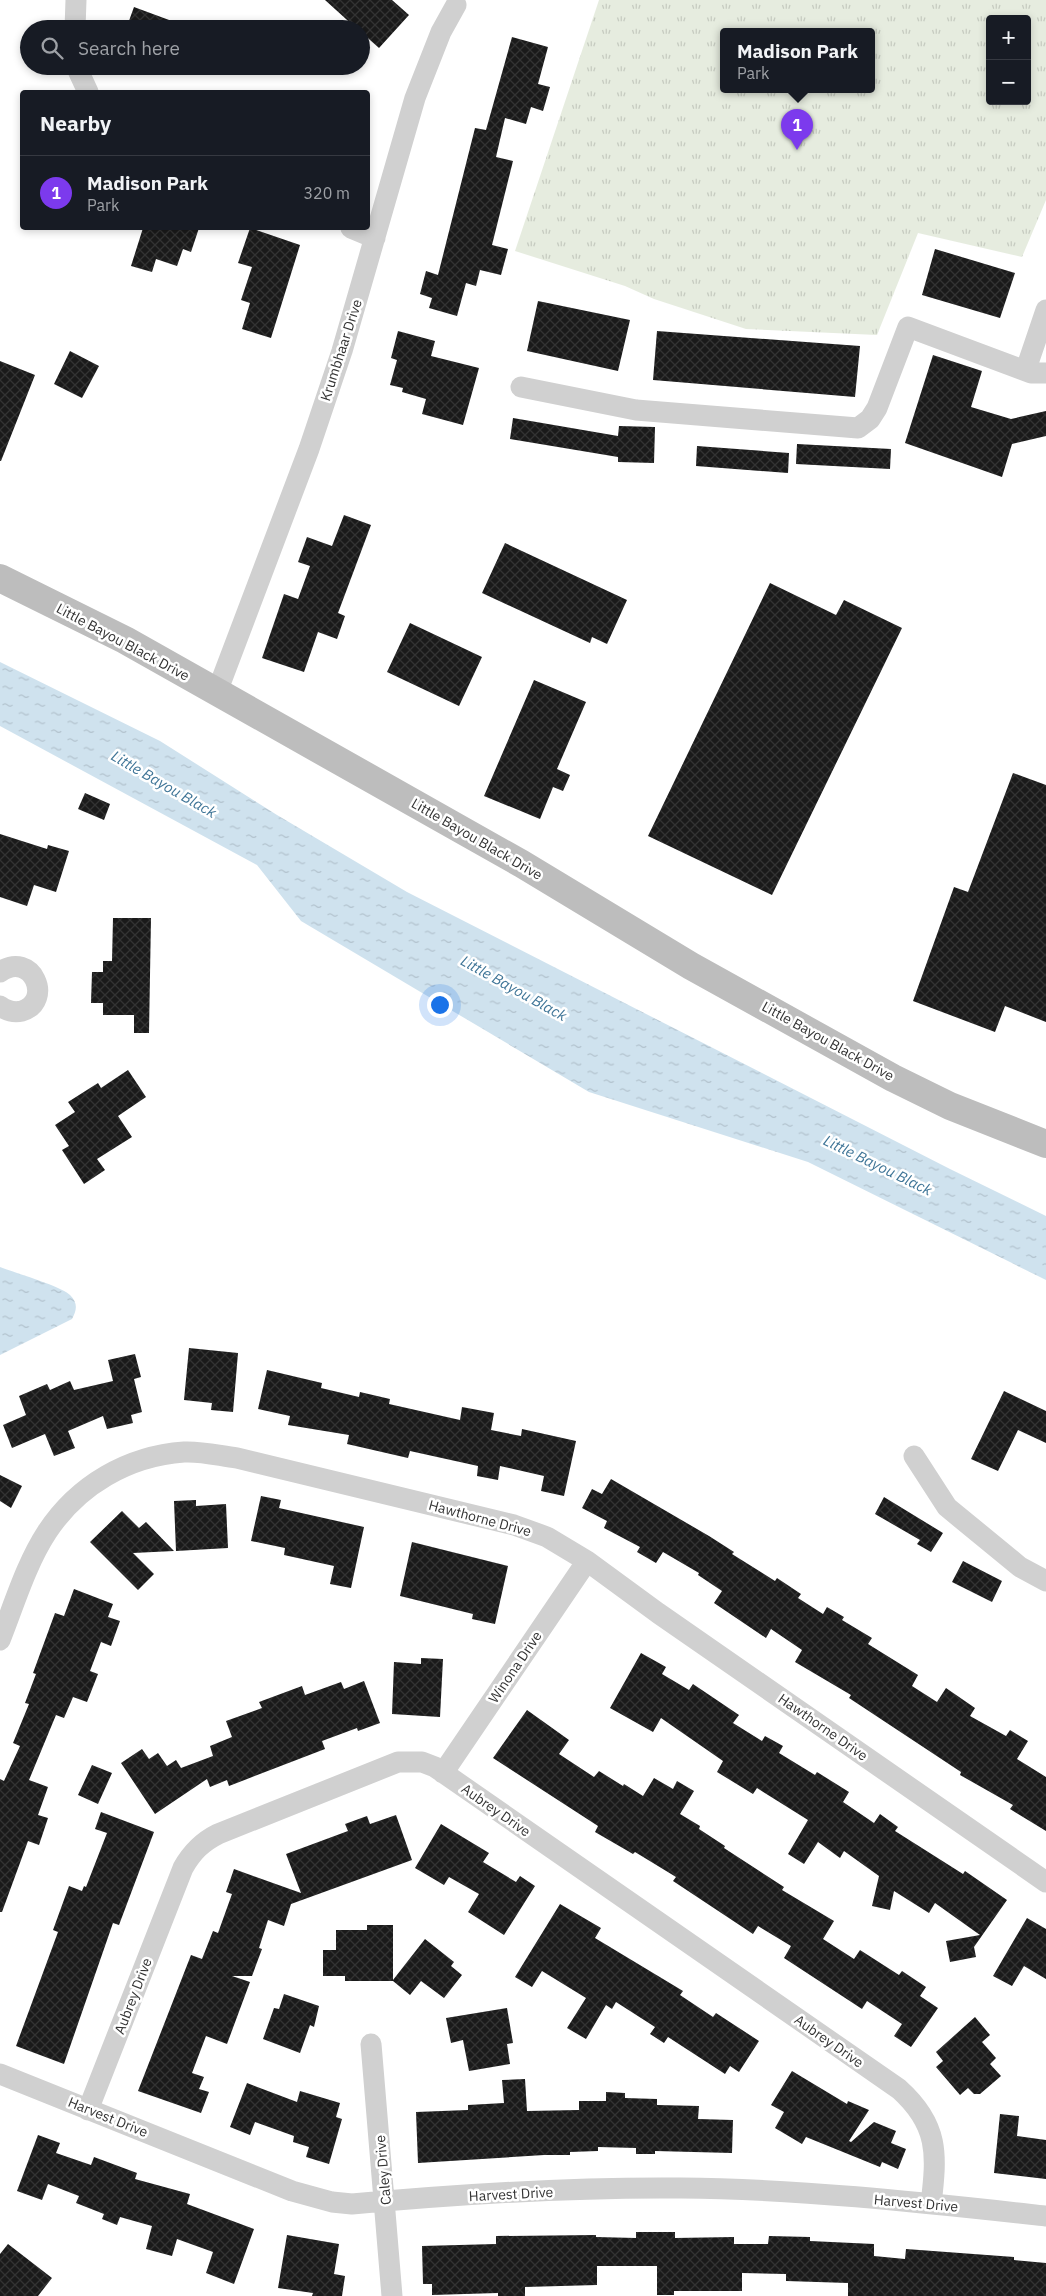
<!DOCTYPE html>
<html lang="en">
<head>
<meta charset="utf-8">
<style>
  body { margin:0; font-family:"IBM Plex Sans",sans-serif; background:#20242c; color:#f1f3f6 }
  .controls { position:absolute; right:15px; top:15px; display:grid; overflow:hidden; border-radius:5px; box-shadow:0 2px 8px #0003 }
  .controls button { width:45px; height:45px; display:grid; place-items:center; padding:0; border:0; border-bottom:1px solid #363941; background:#171b24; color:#f1f3f6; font:25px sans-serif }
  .you { position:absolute; left:439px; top:1004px; width:18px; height:18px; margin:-12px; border:4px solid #fff; border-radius:50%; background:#1a73e8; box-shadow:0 0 0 8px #1a73e833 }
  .badge { display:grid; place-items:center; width:32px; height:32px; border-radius:50%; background:#7c3aed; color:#fff; font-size:16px; font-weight:700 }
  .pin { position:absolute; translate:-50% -41px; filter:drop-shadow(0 1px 2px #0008) }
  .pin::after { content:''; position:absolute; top:26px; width:18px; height:15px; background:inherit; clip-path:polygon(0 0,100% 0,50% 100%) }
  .popup { position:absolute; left:720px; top:28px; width:155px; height:65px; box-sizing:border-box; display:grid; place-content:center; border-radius:5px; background:#171b24; filter:drop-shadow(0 1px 4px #0005); font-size:16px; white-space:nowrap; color:#9ea1a6 }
  .popup b { font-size:19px; color:#f1f3f6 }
  .popup::after { content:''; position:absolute; left:50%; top:100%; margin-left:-10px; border:10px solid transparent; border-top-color:#171b24 }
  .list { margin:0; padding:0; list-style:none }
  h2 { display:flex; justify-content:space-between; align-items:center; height:65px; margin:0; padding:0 20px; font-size:21px }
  h2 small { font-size:16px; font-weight:400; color:#9ea1a6 }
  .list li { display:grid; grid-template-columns:32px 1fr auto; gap:15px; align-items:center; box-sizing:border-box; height:75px; padding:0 20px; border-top:1px solid #363941 }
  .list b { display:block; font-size:19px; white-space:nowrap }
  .list p { margin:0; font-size:16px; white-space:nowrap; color:#9ea1a6 }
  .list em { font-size:16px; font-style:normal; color:#9ea1a6 }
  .icon { flex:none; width:28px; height:28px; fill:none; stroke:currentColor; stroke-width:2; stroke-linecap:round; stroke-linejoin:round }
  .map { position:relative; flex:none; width:1046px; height:2296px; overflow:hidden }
  .search { position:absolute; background:#171b24; box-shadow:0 2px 8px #0003; left:20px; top:20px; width:350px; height:55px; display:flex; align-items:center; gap:12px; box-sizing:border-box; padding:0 18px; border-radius:28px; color:#9ea1a6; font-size:19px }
  .panel { position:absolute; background:#171b24; box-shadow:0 2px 8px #0003; left:20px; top:90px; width:350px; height:140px; border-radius:5px }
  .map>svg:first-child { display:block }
</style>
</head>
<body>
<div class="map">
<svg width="1046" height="2296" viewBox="0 0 1046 2296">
  <defs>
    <pattern id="grass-tufts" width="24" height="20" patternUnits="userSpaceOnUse" patternTransform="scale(1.25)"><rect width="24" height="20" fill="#e6ecdf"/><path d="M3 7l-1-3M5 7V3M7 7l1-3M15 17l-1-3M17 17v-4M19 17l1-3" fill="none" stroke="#c6cbc0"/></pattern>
    <pattern id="water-ripples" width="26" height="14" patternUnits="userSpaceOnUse" patternTransform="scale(1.25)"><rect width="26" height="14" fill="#cfe2ee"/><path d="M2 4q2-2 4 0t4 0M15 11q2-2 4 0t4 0" fill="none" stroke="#b2c2cd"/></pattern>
    <pattern id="building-cross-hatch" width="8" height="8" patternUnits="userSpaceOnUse" patternTransform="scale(1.25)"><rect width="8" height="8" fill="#1a1a1a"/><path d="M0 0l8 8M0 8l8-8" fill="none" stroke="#333"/></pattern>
  </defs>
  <rect width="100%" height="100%" fill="#fff"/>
  <path fill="url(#grass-tufts)" fill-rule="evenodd" d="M599 0H1046V200L1022 257 918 233 877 335 746 329 654 299 625 286 515 251ZM990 19H1027V101H990ZM723 31H871V89H723Z"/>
  <path fill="url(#water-ripples)" d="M0 662 160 741 277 815 407 892 950 1169 1046 1216V1280L808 1162 589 1092 301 921 257 865 0 726Z
    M0 1267C13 1272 63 1287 70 1295 78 1303 77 1310 72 1319L0 1355Z"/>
  <path fill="url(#building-cross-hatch)" d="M325 0H392L409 15 379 48 361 32V29H357Z
    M134 7 188 27V29H126Z
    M512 37 548 47 538 84 550 87 543 111 531 107 526 124 505 118 496 157 513 161 492 245 508 249 501 275 480 270 476 286 466 283 457 316 429 308 432 298 420 294 426 271 438 275 475 128 486 130Z
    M143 228H199L191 252 183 249 177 266 156 259 152 272 131 266Z
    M250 228 300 245 271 338 242 329 250 303 241 300 252 267 238 263Z
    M935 249 1015 273 1000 318 922 295Z
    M538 301 630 320 618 371 527 351Z
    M398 331 435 341 431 356 479 368 463 425 422 414 426 399 402 392 403 388 390 385 397 360 391 358Z
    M657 331 860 346 855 397 653 380Z
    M70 351 99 366 82 398 54 384Z
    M933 355 982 371 971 407 1011 419 1046 411V436L1012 444 1002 477 905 443Z
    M0 361 35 375 1 461H0Z
    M513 418 618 436 619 426 655 427 654 463 618 462V457L510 439Z
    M797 444 891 449 890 469 796 464Z
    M697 446 789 453 788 473 696 466Z
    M344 515 371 525 338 613 345 616 337 639 318 632 304 672 262 658 284 594 298 599 310 566 298 562 307 537 332 546Z
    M505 543 627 600 607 644 592 637 590 643 482 593Z
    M770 583 836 615 844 600 902 628 772 895 648 836Z
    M410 623 482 657 459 706 387 672Z
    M534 680 586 702 557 769 570 775 563 791 553 787 540 819 484 796Z
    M1013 773 1046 785V1022L1005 1006 995 1032 913 1001 954 887 968 892Z
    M85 793 110 804 104 820 78 809Z
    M0 834 47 849 48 845 69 851 56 892 34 885 27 906 0 897Z
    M113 918H151L149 1033H134V1015H103V1003H91L92 972H103V961H112Z
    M128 1070 146 1097 118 1116 132 1137 97 1159 105 1170 84 1184 62 1150 69 1146 55 1125 75 1112 68 1102 98 1083 101 1088Z
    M189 1348 238 1353 233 1412 211 1410 212 1403 184 1400Z
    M135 1354 141 1377 134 1379 142 1412 131 1415 133 1423 107 1429 103 1416 68 1431 75 1448 54 1456 45 1434 12 1448 3 1425 26 1415 19 1396 47 1384 50 1390 70 1381 74 1390 113 1381 108 1360Z
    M267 1370 322 1383 321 1388 359 1397 360 1392 390 1399 389 1404 460 1420 462 1407 494 1413 491 1430 521 1436 522 1429 576 1441 564 1496 541 1491 544 1476 500 1466 498 1480 477 1476 478 1466 410 1451 408 1458 347 1444 349 1435 288 1425 290 1416 258 1409Z
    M1004 1391 1046 1411V1443L1018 1430 998 1471 971 1459Z
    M0 1475 22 1486 11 1508 0 1501Z
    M611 1479 709 1536 734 1552 732 1554 775 1581 777 1578 801 1594 798 1598 823 1614 827 1607 844 1617 842 1620 872 1638 868 1644 918 1675 912 1686 937 1702 946 1688 975 1708 970 1716 1006 1736 1010 1730 1028 1741 1017 1759 1046 1777V1831L1010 1809 1013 1805 960 1775 961 1772 849 1698 851 1695 795 1662 802 1650 771 1629 766 1638 714 1603 722 1591 698 1575 699 1573 663 1552 656 1563 637 1552 640 1547 604 1528 607 1521 582 1508 592 1489 602 1494Z
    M261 1496 281 1500 279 1508 364 1527 351 1588 330 1584 334 1566 284 1555 285 1548 251 1541Z
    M884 1497 943 1533 931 1552 917 1544 920 1540 875 1514Z
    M196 1500V1506L226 1504 228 1548 176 1551 174 1501Z
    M122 1511 139 1528 146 1522 174 1551 133 1553 154 1574 138 1590 90 1542Z
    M412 1542 508 1566 495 1624 472 1619 473 1614 400 1596Z
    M963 1561 1002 1581 992 1602 952 1582Z
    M74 1589 113 1604 108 1617 120 1621 111 1646 101 1642 90 1671 98 1674 87 1702 73 1697 64 1718 56 1715 29 1780 48 1787 38 1815 48 1818 39 1845 28 1841 2 1912H0V1779L4 1781 20 1746 13 1743 29 1704 25 1703 36 1674 33 1673 55 1613 64 1616Z
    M641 1653 666 1667 662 1674 689 1690 693 1684 739 1715 733 1723 762 1741 765 1736 783 1746 779 1753 815 1775 817 1772 849 1792 843 1802 874 1823 880 1814 898 1827 895 1831 963 1874 965 1871 1007 1900 974 1947 976 1957 950 1962 946 1941 980 1935 935 1903 929 1913 894 1891 890 1910 872 1906 879 1876 844 1851 840 1858 818 1842 804 1864 788 1854 808 1820 757 1788 753 1794 717 1772 723 1761 661 1718 653 1732 610 1708Z
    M421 1658 443 1659 440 1717 392 1714 394 1662 421 1664Z
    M364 1681 380 1723 358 1731 357 1728 322 1741 325 1749 229 1786 227 1780 210 1787 207 1779 155 1814 121 1763 142 1749 149 1759 158 1753 167 1766 176 1760 181 1768 213 1756 210 1746 232 1737 226 1721 262 1708 259 1702 302 1686 305 1695 341 1682 344 1689Z
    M527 1710 569 1740 559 1754 594 1777 599 1771 623 1786 624 1784 643 1796 654 1778 673 1789 677 1781 694 1791 680 1814 700 1826 699 1829 725 1846 724 1848 784 1887 782 1890 834 1921 823 1939 854 1959 860 1950 899 1975 902 1971 926 1987 920 1996 938 2008 911 2047 894 2036 902 2024 867 2001 862 2009 784 1958 791 1946 758 1926 753 1934 673 1881 676 1877 635 1852 633 1854 595 1832 598 1826 493 1758Z
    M92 1765 112 1773 98 1804 78 1795Z
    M101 1812 154 1832 119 1925 113 1923 64 2064 16 2046 58 1932 53 1930 69 1886 82 1891 84 1886 86 1887 107 1833 95 1829Z
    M396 1815 412 1860 291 1904 284 1926 268 1920 259 1948 262 1949 252 1976H232L250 1982 227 2044 206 2036 192 2073 204 2077 199 2089 209 2092 201 2113 138 2091 191 1955 202 1959 213 1931 218 1933 232 1894 226 1892 234 1869 301 1893 286 1854 348 1831 345 1824 367 1816 370 1824Z
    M441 1824 489 1853 483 1862 516 1882 520 1876 535 1886 504 1935 468 1912 479 1894 449 1877 444 1885 415 1868Z
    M560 1904 601 1928 595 1938 683 1991 680 1995 713 2017 716 2013 759 2041 739 2072 730 2066 725 2074 668 2037 664 2043 650 2034 655 2027 616 2002 612 2009 606 2005 586 2039 567 2028 586 1998 542 1971 532 1987 515 1977Z
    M1027 1918 1046 1929V1979L1024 1966 1012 1986 993 1976Z
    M367 1925H393V1980L425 1939 454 1962 451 1966 462 1975 444 1998 421 1981 410 1995 393 1981H345V1976H323V1950H336V1930H367Z
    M284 1994 319 2006 314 2027 310 2025 300 2053 263 2039 274 2008 279 2009Z
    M507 2008 513 2043 507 2044 510 2064 469 2071 463 2040 451 2043 446 2018Z
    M975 2017 990 2035 982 2042 996 2058 990 2064 1001 2076 980 2094H974L968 2088 960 2095 936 2067 943 2061 936 2052Z
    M792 2071 847 2104 848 2101 869 2110 849 2141 851 2142 874 2122 896 2131 891 2143 906 2149 898 2169 882 2162 880 2167 806 2137 802 2144 775 2128 784 2112 771 2105Z
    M525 2079 527 2111 579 2110V2101H606V2092L625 2093V2098L657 2099V2105L699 2106 698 2119 733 2120 732 2153 655 2151V2154H636V2148L598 2147V2151L570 2152V2155H544L418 2163 416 2112 468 2110V2105L504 2103 502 2080Z
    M247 2083 297 2102 300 2091 340 2103 336 2117 342 2119 329 2164 306 2157 309 2147 293 2142 294 2136 255 2122 250 2135 230 2127Z
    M1000 2114 1019 2116 1017 2136 1046 2140V2179L994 2173Z
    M38 2135 60 2143 56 2153 91 2165 94 2157 137 2173 135 2179 190 2194 187 2204 254 2229 234 2284 206 2273 213 2252 177 2239 172 2256 146 2249 152 2226 120 2217 117 2225 102 2219 104 2214 76 2203 79 2196 48 2184 42 2200 17 2191Z
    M636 2232H675V2238L734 2237V2244H768L769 2236 810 2237V2241L874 2244V2256L905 2259 906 2249 1014 2257V2260L1046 2263V2296H848V2283L786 2281V2274L742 2273V2291H674V2295H657V2266H597V2285L525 2287V2296H498V2293L432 2295V2284H423L422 2246 496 2244V2236L596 2235V2237L636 2238Z
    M287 2235 339 2244 334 2274 345 2276 342 2296H312L313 2293 278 2288Z
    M8 2244 52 2278 38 2296H0V2254Z"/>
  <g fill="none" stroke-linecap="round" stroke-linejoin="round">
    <path stroke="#d0d0d0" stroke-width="21" d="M75 29 76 0
      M76 66 88 92
      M351 228 375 238
      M1026 369 1046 310
      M521 387 636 410 858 428 870 419 877 408 908 327 1031 373H1046
      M217 692 309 449 342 351 415 98 441 32 456 5
      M0 972C32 950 54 1001 22 1011 14 1013 7 1011 0 1006
      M914 1456 947 1507 1020 1567 1046 1581
      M0 1640C14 1605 26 1564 47 1532 78 1485 128 1456 184 1452 202 1451 220 1456 237 1458L514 1525 547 1537 587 1561 658 1613 1046 1882
      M443 1773 587 1561
      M371 2044 392 2296
      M0 2074 292 2191 332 2202 352 2204C461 2194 572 2187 681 2188 802 2189 926 2203 1046 2216
      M88 2110 183 1868C192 1852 202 1842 218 1834L398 1762H422L435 1767 899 2089C939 2125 937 2154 931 2204"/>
    <path stroke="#bdbdbd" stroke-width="28" d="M0 578 125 640 522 864 691 966 893 1078 950 1106 1046 1144"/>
  </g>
  <g text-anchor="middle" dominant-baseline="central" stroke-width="5" stroke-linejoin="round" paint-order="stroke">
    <g font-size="14" fill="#333" stroke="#fff">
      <text transform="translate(341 350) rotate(-72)">Krumbhaar Drive</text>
      <text transform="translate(123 642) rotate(28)">Little Bayou Black Drive</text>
      <text transform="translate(477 839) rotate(30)">Little Bayou Black Drive</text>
      <text transform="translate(828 1041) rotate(29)">Little Bayou Black Drive</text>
      <text transform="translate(480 1518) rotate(15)">Hawthorne Drive</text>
      <text transform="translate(515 1667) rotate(-56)">Winona Drive</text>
      <text transform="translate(823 1727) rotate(35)">Hawthorne Drive</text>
      <text transform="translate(496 1810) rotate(35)">Aubrey Drive</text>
      <text transform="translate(133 1996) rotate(-69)">Aubrey Drive</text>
      <text transform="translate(829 2041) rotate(35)">Aubrey Drive</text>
      <text transform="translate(108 2117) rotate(22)">Harvest Drive</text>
      <text transform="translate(383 2170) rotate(-95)">Caley Drive</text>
      <text transform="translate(511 2194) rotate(-3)">Harvest Drive</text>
      <text transform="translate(916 2203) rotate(5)">Harvest Drive</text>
    </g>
    <g font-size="15" font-style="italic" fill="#3f7597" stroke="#fff">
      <text transform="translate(164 784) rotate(30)">Little Bayou Black</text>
      <text transform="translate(514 988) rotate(29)">Little Bayou Black</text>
      <text transform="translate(878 1165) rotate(26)">Little Bayou Black</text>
    </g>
  </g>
</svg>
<div class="controls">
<button>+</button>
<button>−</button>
</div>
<div class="you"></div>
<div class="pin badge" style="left:797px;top:150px">1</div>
<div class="popup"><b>Madison Park</b>Park</div>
<div class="search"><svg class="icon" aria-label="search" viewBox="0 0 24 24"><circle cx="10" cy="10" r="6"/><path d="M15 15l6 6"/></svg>Search here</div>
<section class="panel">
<h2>Nearby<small></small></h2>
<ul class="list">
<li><span class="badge">1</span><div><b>Madison Park</b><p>Park</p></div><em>320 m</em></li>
</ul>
</section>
</div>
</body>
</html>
